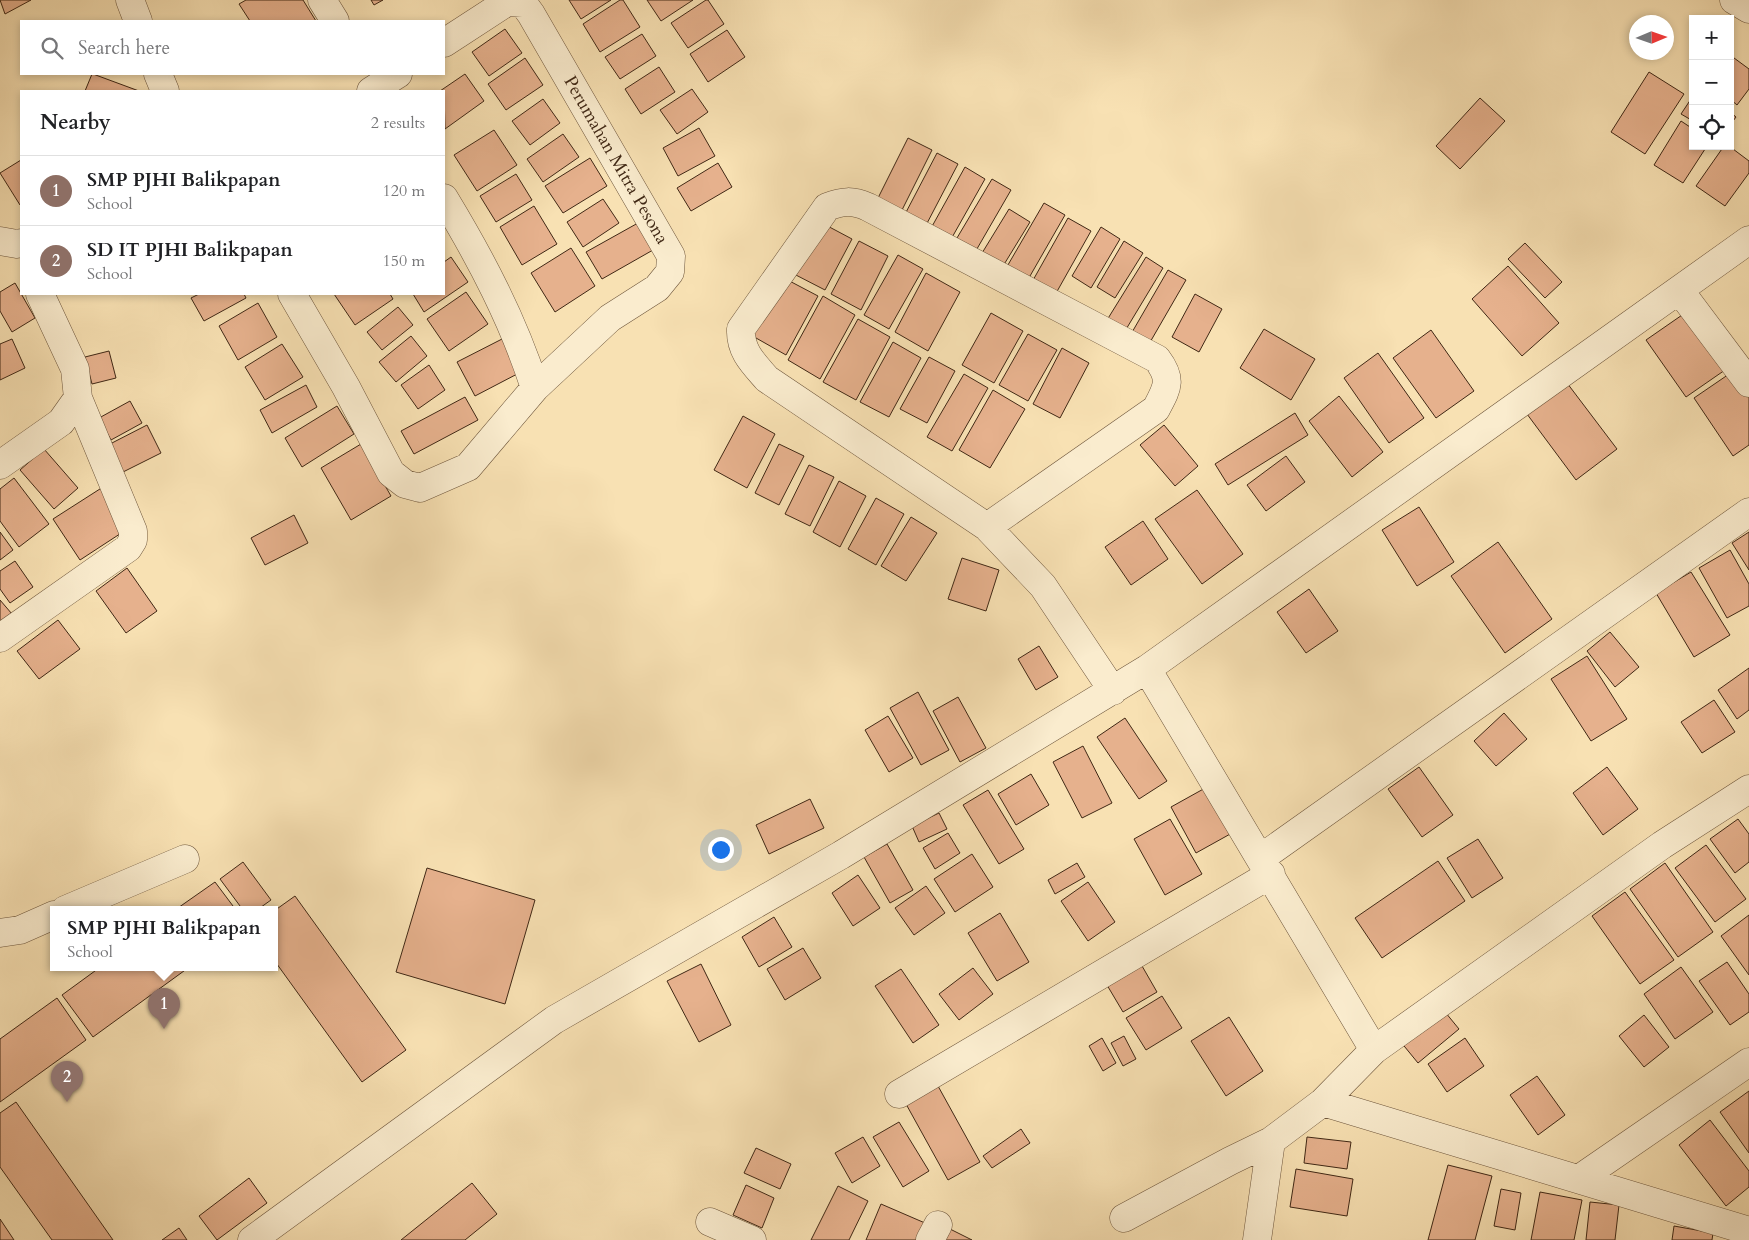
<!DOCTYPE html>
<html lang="en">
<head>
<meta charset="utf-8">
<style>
  body { margin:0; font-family:Cardo,serif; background:#f6f6f6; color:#202124 }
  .controls { position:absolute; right:15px; top:15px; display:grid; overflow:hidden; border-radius:0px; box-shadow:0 2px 8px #0003 }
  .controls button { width:45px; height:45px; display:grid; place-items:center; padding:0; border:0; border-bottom:1px solid #e0e0e0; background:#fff; color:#202124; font:25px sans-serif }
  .compass { position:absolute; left:1629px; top:15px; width:45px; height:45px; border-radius:50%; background:#fff; box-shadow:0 2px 8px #0003; rotate:88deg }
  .you { position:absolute; left:720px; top:849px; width:18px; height:18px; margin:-12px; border:4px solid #fff; border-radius:50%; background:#1a73e8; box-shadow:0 0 0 8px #1a73e833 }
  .badge { display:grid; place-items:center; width:32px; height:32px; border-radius:50%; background:#8f2418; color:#fff; font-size:16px; font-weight:700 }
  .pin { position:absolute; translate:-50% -41px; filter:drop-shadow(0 1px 2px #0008) }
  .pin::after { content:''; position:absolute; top:26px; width:18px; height:15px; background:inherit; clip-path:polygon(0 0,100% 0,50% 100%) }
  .popup { position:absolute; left:50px; top:906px; width:228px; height:65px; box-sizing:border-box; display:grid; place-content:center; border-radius:0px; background:#fff; filter:drop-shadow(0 1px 4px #0005); font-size:16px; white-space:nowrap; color:#757577 }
  .popup b { font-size:19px; color:#202124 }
  .popup::after { content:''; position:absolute; left:50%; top:100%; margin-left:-10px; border:10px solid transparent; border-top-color:#fff }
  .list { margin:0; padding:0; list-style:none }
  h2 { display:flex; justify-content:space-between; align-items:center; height:65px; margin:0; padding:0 20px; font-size:21px }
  h2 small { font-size:16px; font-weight:400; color:#757577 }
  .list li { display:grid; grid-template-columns:32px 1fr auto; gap:15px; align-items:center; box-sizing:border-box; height:70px; padding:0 20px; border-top:1px solid #e0e0e0 }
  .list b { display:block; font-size:19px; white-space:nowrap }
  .list p { margin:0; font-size:16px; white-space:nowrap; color:#757577 }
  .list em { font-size:16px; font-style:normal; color:#757577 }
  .icon { flex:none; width:28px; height:28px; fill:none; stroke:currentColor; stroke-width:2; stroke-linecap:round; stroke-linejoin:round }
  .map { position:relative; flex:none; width:1749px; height:1240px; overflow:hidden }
  .search { position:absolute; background:#fff; box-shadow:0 2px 8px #0003; left:20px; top:20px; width:425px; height:55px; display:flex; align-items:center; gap:12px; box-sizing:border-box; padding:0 18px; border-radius:0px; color:#757577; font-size:19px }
  .panel { position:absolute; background:#fff; box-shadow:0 2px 8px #0003; left:20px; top:90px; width:425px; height:205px; border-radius:0px }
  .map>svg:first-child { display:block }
</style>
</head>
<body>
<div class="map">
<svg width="1749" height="1240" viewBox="0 0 1749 1240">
  <rect width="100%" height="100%" fill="#f8e1b3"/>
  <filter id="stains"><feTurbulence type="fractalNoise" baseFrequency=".004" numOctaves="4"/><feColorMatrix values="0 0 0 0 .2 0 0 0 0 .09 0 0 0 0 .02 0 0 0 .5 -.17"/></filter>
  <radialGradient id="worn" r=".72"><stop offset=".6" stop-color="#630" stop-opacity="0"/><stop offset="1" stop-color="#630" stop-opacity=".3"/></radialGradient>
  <path fill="#e6b18d" stroke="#402815" d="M0 0H31L5 14Z
    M246 0H303L316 21H250L239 4Z
    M371 0H383L374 5Z
    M569 0H611L581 19Z
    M620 0H623L640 27 600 52 583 24Z
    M647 0H693L661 21Z
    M706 0H708L724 24 688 48 671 23Z
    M505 29 522 53 489 76 472 52Z
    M727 30 745 57 708 82 690 54Z
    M642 34 656 56 620 79 605 57Z
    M1730 55 1749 69V89L1737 105 1730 99Z
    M525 58 543 85 506 110 488 84Z
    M659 67 675 92 641 114 625 89Z
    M1649 72 1684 94 1645 154 1611 132Z
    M92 74H93L139 91H85Z
    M465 74 484 101 445 129 444 91H440Z
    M692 89 708 112 677 134 660 110Z
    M1693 96V121L1681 114Z
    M1480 98 1505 121 1460 169 1436 146Z
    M543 99 560 123 530 145 512 121Z
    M1730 112 1736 117 1730 125Z
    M1681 121 1693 129V146H1707L1683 183 1654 165Z
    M699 128 715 156 678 176 663 148Z
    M494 130 517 165 477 191 454 155Z
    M563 134 579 157 543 182 527 159Z
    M908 138 932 150 898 218 874 206Z
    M1724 146H1729L1749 161V173L1725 206 1696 186Z
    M937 153 958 164 924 229 903 218Z
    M590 158 607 186 563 213 545 186Z
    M21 160V204L20 205 0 173Z
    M718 163 732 187 691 211 677 188Z
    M965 167 985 179 950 241 930 230Z
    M516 174 532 200 496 222 480 196Z
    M992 179 1011 190 974 254 954 243Z
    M603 199 619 223 583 247 567 222Z
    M1044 203 1065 215 1026 283 1005 270Z
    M534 206 557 244 522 265 500 227Z
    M1009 209 1030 222 1000 271 979 258Z
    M1068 218 1091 231 1055 295 1032 282Z
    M820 222 852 239 825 290 792 273Z
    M638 223 653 250 602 279 586 252Z
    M1101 227 1120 239 1091 288 1072 276Z
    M859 241 888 256 861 310 831 294Z
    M1124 241 1143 253 1115 298 1097 287Z
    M1525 243 1562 282 1545 298 1508 259Z
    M571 248 595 286 555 312 531 273Z
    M898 255 923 269 889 329 864 315Z
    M451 257 468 282 424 312 413 294H444V262Z
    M1146 257 1163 268 1125 331 1107 320Z
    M1508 266 1559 323 1522 356 1472 299Z
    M1168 270 1186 280 1149 344 1131 334Z
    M926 273 960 292 928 351 895 332Z
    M780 276 818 296 786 355 749 334Z
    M15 283 35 318 12 332 0 311V292Z
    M466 292 488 324 449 351 427 319Z
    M199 294H244L246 298 204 321 191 298Z
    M334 294H390L393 299 355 325Z
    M1195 294 1222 309 1199 352 1172 337Z
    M823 296 855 315 820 379 788 360Z
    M258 303 277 337 238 360 219 326Z
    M398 307 413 325 382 350 367 332Z
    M991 313 1023 331 994 383 962 365Z
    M1685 313 1725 370 1686 397 1646 340Z
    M858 319 890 337 856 400 823 382Z
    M1264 329 1315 359 1291 400 1240 368Z
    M1431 330 1474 391 1436 418 1393 358Z
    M1028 334 1057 350 1028 401 999 385Z
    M411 336 427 356 396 382 379 362Z
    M504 338 521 372 475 396 457 362Z
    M12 339 25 368 0 380V344Z
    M893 342 921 358 889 417 860 402Z
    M282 344 303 377 265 400 245 367Z
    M1062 348 1089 363 1060 418 1033 404Z
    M109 351 116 378 92 384 85 357Z
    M1378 353 1424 418 1389 443 1344 378Z
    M929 357 955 371 927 423 900 409Z
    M429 365 445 390 418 409 401 385Z
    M1735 370 1749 392V445L1733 456 1694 398Z
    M964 374 988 388 952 451 927 437Z
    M1564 379 1617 449 1576 480 1524 410Z
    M306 385 317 407 272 433 260 410Z
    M993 390 1025 409 990 468 959 450Z
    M1339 396 1383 452 1352 477 1309 421Z
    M465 397 478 420 414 454 401 431Z
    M130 401 142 423 111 440 99 418Z
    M337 406 354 434 302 467 285 438Z
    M1295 413 1308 435 1228 485 1215 464Z
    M743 416 775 434 747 488 714 470Z
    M147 425 161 453 123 472 110 444Z
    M1164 425 1198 466 1175 486 1140 445Z
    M361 444 391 496 351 520 321 468Z
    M779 444 804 456 779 505 755 493Z
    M44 449 78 488 54 509 20 470Z
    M1286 456 1305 482 1266 511 1247 485Z
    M809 465 834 477 810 526 785 514Z
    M14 478 49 524 19 547 0 521V489Z
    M839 481 866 496 840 547 813 532Z
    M103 487 129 528 80 560 53 519Z
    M1197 490 1243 554 1202 584 1155 519Z
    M876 498 904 514 876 565 848 549Z
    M1419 507 1454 562 1417 586 1382 530Z
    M294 515 308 543 265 565 251 538Z
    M911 517 937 533 906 581 881 566Z
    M1143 521 1168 559 1131 585 1105 547Z
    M0 532 13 550 0 560Z
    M1749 532V570L1732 543Z
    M1498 542 1552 619 1505 653 1451 576Z
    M1730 550 1749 584V606L1727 618 1699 568Z
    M962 558 999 570 986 611 948 599Z
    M15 561 33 587 10 603 0 589V571Z
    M127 568 157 611 126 633 96 591Z
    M1691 572 1730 635 1694 657 1656 593Z
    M1309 589 1338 631 1306 653 1277 612Z
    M0 600 12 614 0 625Z
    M58 620 80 649 39 679 17 651Z
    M1610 632 1639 667 1615 687 1587 651Z
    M1039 646 1058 677 1036 690 1018 659Z
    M1587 656 1627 719 1591 741 1551 679Z
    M1749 668V710L1737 719 1718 690Z
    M918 692 949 750 921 765 890 708Z
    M958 697 986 748 960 762 933 711Z
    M1714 700 1735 732 1702 753 1681 722Z
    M1504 713 1527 739 1496 766 1474 741Z
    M888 716 913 758 889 772 865 730Z
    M1125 718 1167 781 1139 799 1097 737Z
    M1083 746 1112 803 1082 818 1053 762Z
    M1419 767 1453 815 1422 837 1388 789Z
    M1607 767 1638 809 1603 835 1573 793Z
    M1031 774 1049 805 1016 825 998 794Z
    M1207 787 1232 833 1196 853 1171 807Z
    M988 790 1024 849 999 864 963 805Z
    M810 799 824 828 769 854 756 825Z
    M939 813 947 829 919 842 912 826Z
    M1170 819 1202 874 1165 895 1134 839Z
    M1738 819 1749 834V862L1735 873 1710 839Z
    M948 833 960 853 935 869 923 848Z
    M1478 839 1503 878 1472 898 1447 858Z
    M887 844 913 890 890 903 864 857Z
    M1706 845 1746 899 1715 922 1675 868Z
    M972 854 993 887 955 912 934 879Z
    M1438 861 1465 901 1382 958 1355 918Z
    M243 862 271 900 257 910H243L220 879Z
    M1077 863 1085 877 1055 894 1048 880Z
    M1665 863 1713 932 1678 957 1630 889Z
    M427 868 535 900 505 1004 396 972Z
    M858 875 880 908 853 926 832 893Z
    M215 882 236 910H175Z
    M1088 882 1115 922 1088 941 1061 901Z
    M926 886 945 913 914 935 895 908Z
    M1625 892 1674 960 1640 984 1592 916Z
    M295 896 406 1050 362 1082 274 960V911Z
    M1000 913 1029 962 997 981 968 933Z
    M1749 915V975L1721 936Z
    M774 917 792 947 759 967 742 937Z
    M803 948 821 978 785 1000 767 969Z
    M1138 959 1157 992 1123 1012 1104 980Z
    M1727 962 1749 994V1012L1730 1025 1699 981Z
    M701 964 731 1025 699 1042 667 981Z
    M1681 967 1713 1012 1675 1039 1644 994Z
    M99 968H188L93 1037 62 995Z
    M973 968 993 994 959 1020 939 994Z
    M901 969 939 1025 913 1043 875 986Z
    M1162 996 1182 1028 1146 1050 1126 1018Z
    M57 998 86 1040 0 1102V1039Z
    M1441 1007 1459 1029 1418 1063 1400 1041Z
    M1644 1015 1669 1047 1644 1067 1619 1036Z
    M1229 1017 1263 1071 1226 1096 1191 1041Z
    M1124 1036 1136 1059 1123 1066 1111 1043Z
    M1102 1038 1116 1063 1103 1071 1089 1046Z
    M1465 1038 1484 1066 1447 1092 1428 1064Z
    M1537 1076 1565 1115 1538 1135 1510 1095Z
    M938 1086 980 1162 948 1180 906 1104Z
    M1749 1091V1153L1720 1112Z
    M16 1102 113 1240H52L0 1167V1113Z
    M1710 1120 1749 1171V1187L1726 1206 1679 1145Z
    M899 1122 929 1171 903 1187 873 1137Z
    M1021 1129 1030 1143 992 1168 983 1156Z
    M863 1137 880 1166 852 1183 835 1153Z
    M1307 1137 1351 1142 1347 1169 1304 1163Z
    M756 1148 791 1164 780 1189 744 1173Z
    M1448 1165 1492 1176 1475 1240H1428Z
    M1296 1169 1353 1179 1347 1216 1290 1207Z
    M249 1178 267 1203 217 1240 199 1216Z
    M472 1183 497 1214 465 1240H401Z
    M746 1185 774 1198 762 1228 733 1215Z
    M838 1186 868 1201 849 1240H811Z
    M1501 1189 1521 1193 1515 1230 1494 1226Z
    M1540 1192 1582 1200 1574 1240H1531Z
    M1590 1202 1619 1205 1615 1240H1586Z
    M881 1204 925 1223 918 1240H866Z
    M0 1219 14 1240H0Z
    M1674 1226 1713 1233 1712 1240H1672Z
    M179 1228 187 1240H162Z
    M950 1229 972 1240H944Z"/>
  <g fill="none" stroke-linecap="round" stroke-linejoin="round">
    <defs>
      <path id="minor" d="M130 0 138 21
        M322 0 335 21
        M1734 0 1749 9
        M444 43 507 2 523 3 531 14 671 256 670 272 657 288 610 318 535 388
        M158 74 165 91
        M371 91 398 74
        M0 241 17 244 21 243
        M1680 291 1749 383
        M292 294 346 387 391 473 405 484 420 488 468 467 535 388C513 320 481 259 444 198
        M0 465 61 422 78 398
        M987 527 1156 409C1167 388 1173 380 1157 359L868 207C852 200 843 201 827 207L741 329C740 351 753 363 767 379L987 527 1043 586 1113 691
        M0 638 128 548 133 540V531L78 398 75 369 40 294
        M1147 669 1374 1050
        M1261 858 1749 512
        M65 910 185 859
        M0 933 20 930 54 915
        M899 1094 1271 874
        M1323 1102 1374 1050 1662 845 1749 789
        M1579 1179 1749 1062
        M1124 1218 1230 1161 1271 1141
        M710 1222 752 1240
        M252 1240 554 1020 841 855 1147 669 1749 240
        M930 1240 938 1225
        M1257 1240 1271 1141 1323 1102 1749 1231"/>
    </defs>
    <use href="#minor" stroke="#6e563c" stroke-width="29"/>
    <use href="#minor" stroke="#faecce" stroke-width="28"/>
  </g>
  <g text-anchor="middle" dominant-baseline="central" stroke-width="4" stroke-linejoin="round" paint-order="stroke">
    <g font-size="18" fill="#402815" stroke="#faecce">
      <text transform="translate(616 160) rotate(60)">Perumahan Mitra Pesona</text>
    </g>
  </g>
  <rect width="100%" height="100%" filter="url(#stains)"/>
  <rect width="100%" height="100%" fill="url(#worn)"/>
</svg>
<div class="controls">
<button>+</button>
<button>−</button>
<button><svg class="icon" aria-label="locate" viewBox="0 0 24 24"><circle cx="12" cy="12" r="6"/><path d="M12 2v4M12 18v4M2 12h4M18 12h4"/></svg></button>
</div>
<svg class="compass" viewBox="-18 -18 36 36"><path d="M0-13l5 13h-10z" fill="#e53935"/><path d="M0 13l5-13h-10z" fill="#757577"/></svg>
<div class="you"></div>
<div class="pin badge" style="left:164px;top:1029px;background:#8d6e63">1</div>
<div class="popup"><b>SMP PJHI Balikpapan</b>School</div>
<div class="pin badge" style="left:67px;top:1102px;background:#8d6e63">2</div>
<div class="search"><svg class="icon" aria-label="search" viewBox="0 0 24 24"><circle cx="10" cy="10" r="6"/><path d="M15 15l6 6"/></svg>Search here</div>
<section class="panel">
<h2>Nearby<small>2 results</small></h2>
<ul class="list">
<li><span class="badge" style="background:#8d6e63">1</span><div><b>SMP PJHI Balikpapan</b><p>School</p></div><em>120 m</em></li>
<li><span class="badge" style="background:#8d6e63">2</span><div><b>SD IT PJHI Balikpapan</b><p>School</p></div><em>150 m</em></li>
</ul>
</section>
</div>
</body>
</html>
